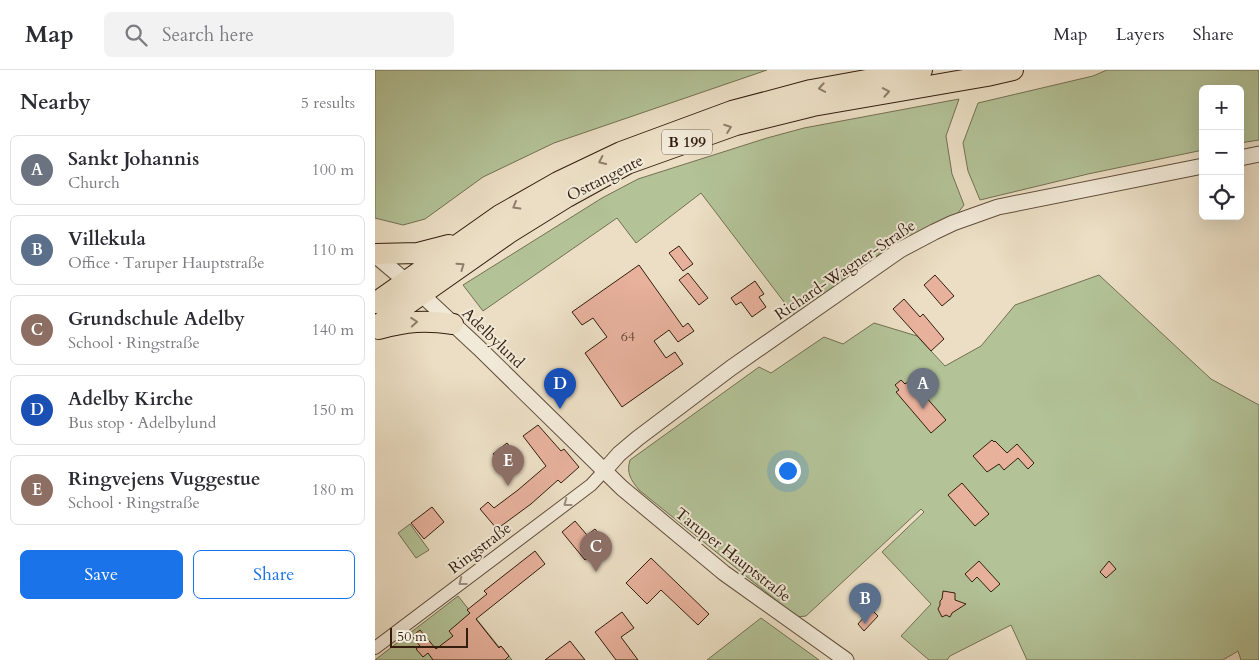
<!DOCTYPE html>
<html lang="en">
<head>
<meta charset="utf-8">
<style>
  body { margin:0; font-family:Cardo,serif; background:#f2f2f3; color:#2b2b33 }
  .controls { position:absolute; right:15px; top:15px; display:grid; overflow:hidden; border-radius:8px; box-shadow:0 5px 20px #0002 }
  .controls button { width:45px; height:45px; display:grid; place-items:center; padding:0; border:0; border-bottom:1px solid #e1e1e2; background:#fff; color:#2b2b33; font:25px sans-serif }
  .scale { position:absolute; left:15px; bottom:12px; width:78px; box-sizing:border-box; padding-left:5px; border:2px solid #331e0e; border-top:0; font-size:14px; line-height:18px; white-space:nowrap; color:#331e0e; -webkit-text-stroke:4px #f2ead9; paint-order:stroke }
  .you { position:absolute; left:412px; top:400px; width:18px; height:18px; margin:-12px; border:4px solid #fff; border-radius:50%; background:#1a73e8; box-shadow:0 0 0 8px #1a73e833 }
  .badge { display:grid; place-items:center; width:32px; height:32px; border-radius:50%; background:#1a73e8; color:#fff; font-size:16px; font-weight:700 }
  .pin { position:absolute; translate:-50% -41px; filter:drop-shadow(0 1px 2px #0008) }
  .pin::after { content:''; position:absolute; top:26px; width:18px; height:15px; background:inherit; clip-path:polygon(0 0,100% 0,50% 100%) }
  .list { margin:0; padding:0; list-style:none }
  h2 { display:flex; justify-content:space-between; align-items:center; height:65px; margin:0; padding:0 20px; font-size:21px }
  h2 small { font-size:16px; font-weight:400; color:#7c7c81 }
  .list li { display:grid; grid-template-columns:32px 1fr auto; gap:15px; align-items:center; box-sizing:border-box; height:70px; margin:0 10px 10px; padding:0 10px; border:1px solid #e1e1e2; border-radius:8px }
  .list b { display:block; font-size:19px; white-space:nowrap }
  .list p { margin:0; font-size:16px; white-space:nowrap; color:#7c7c81 }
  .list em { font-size:16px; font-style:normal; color:#7c7c81 }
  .actions { display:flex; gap:10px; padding:15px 20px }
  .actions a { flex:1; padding:11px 0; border:1px solid #1a73e8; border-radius:8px; text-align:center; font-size:18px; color:#1a73e8 }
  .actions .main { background:#1a73e8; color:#fff }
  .icon { flex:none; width:28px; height:28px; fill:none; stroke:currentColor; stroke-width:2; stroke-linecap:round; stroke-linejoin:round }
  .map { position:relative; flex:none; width:884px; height:590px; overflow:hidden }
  header { display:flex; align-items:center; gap:30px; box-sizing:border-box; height:70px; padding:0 25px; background:#fff; border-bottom:1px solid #e1e1e2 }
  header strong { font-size:24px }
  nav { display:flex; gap:28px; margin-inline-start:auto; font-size:18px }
  .search { width:350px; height:45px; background:#f2f2f3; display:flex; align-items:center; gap:12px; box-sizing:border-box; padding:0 18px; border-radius:8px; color:#7c7c81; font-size:19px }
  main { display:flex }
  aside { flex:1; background:#fff }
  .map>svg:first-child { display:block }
</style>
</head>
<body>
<header>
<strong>Map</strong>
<div class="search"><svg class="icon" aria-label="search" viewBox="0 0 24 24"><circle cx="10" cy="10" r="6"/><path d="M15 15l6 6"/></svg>Search here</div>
<nav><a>Map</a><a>Layers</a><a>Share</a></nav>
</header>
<main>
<aside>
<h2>Nearby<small>5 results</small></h2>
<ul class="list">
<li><span class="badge" style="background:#6b7280">A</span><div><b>Sankt Johannis</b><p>Church</p></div><em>100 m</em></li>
<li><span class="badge" style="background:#5c6f8a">B</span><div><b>Villekula</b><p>Office · Taruper Hauptstraße</p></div><em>110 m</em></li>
<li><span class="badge" style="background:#8d6e63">C</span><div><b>Grundschule Adelby</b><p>School · Ringstraße</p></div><em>140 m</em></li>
<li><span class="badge" style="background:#1a4fb4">D</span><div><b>Adelby Kirche</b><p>Bus stop · Adelbylund</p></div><em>150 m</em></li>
<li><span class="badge" style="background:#8d6e63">E</span><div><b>Ringvejens Vuggestue</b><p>School · Ringstraße</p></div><em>180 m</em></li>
</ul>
<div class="actions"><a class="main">Save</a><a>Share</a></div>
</aside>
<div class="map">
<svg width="884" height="590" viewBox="0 0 884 590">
  <rect width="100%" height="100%" fill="#ebdec4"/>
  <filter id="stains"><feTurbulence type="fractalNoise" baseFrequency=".004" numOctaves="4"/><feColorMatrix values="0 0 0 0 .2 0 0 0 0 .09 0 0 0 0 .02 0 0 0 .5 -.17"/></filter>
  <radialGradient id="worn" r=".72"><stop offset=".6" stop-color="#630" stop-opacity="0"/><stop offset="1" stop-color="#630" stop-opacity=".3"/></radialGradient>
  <path fill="#b3c297" stroke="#737052" d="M0 0H392L179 73 108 107 50 149 28 155 0 148Z
    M732 0H884V70L865 73V19H828V80L713 104 605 130 593 101 588 73 603 33 718 6Z
    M584 29 571 66 577 104 589 135 582 144 506 183 419 245 326 123 261 173 242 148 108 241 88 215 227 128 263 109 392 68 429 58Z
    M724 205 836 309 884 335V590H866L863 581 848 590H652L636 555 575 586 572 590H554L526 566 556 534 507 482 549 442 546 439 431 546 422 547 264 420C256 410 251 403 255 390L384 297 396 303 449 267 468 274 499 253 542 266 570 296 606 276 640 235Z
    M35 454 54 480 41 488 23 463Z
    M83 526 124 577 126 576 137 590H0Z
    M386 548 444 590H332Z"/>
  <path fill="#e7b19c" stroke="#331e0e" d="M304 176 318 194 308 201 294 183Z
    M264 195 308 257 313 253 319 261 303 272 294 260 279 271 291 288 300 282 308 294 247 337 210 283 232 267 218 248 207 255 197 242Z
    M313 203 333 228 324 235 304 210Z
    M560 205 579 226 567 236 549 215Z
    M380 211 389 224 384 227 391 237 377 247 366 232 361 235 356 228Z
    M529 229 545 247 548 244 569 269 556 281 518 239Z
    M526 310 530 314 536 310 571 350 556 363 521 322 524 320 520 315Z
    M163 355 186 381 189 379 204 397 186 413 183 410 156 434 122 459 105 439 113 432 119 438 143 420 171 396 148 366Z
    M617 370 619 372 620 371 632 383 642 374 659 393 653 399 643 388 629 400 624 394 612 402 598 386Z
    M132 373 139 382 125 393 118 384Z
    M587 413 614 444 600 456 573 425Z
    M57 437 69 452 49 469 36 453Z
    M200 451 212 465 220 459 231 473 210 490 187 462Z
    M160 481 170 494 101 549 124 578 126 576 134 586 130 590H58L53 583 48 587 41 579 45 576 37 566 45 560 61 579 78 566 74 561 95 543 92 540 112 524 109 521Z
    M276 488 334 544 323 555 286 520 272 534 251 513Z
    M604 491 625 514 616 522 602 507 597 512 590 504Z
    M734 491 741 499 731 508 725 502Z
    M568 521 580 523V530L591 534 577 543 575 547 571 545 567 547 563 539 565 535V531L567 529Z
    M496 539 503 546 489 561 483 554Z
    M247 542 259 558 246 567 263 590H241L220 562Z
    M195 571 210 590H170Z"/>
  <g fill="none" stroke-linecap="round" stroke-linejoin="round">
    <defs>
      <path id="minor" d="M0 578 216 415 229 401"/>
      <path id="tertiary" d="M865 88 884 84
        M0 185 46 224 104 278 247 418 349 503 471 590
        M229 401 244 384 263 368 356 298 525 180 559 162 578 153 623 137 828 96"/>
      <path id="primary" d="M0 184 43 183 74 175
        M0 233 125 145 183 112 246 82 357 41 436 20 547 0
        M0 257 134 163 192 127 252 94 361 55 438 36 612 6 638 0
        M4 259C32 251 50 250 78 254"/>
    </defs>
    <use href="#minor" stroke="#614e3c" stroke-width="14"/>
    <use href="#tertiary" stroke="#614e3c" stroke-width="17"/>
    <use href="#primary" stroke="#331e0e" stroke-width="22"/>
    <use href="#minor" stroke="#f2ead9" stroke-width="12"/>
    <use href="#tertiary" stroke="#f2ead9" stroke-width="15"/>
    <use href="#primary" stroke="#ebdec4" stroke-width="20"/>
  </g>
  <defs><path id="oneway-chevron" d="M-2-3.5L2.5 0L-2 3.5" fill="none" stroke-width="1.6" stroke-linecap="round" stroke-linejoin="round" transform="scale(1.25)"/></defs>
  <g stroke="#8f7e69">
    <use href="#oneway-chevron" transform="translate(447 18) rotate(170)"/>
    <use href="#oneway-chevron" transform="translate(511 22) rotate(-10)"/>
    <use href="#oneway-chevron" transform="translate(353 58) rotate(-20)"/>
    <use href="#oneway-chevron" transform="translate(227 91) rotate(155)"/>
    <use href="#oneway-chevron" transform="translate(141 136) rotate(150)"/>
    <use href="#oneway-chevron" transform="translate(86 196) rotate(-35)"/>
    <use href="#oneway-chevron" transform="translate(39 252) rotate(-4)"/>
  </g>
  <g stroke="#9c8e7e">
    <use href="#oneway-chevron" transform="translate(192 433) rotate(143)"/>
    <use href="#oneway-chevron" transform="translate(87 512) rotate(142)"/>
  </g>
  <g text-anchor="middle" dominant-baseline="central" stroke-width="4" stroke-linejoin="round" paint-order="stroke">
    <g font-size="14" fill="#604332">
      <text x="253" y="266">64</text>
    </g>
    <rect fill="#f2ead9" stroke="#6c5b4b" stroke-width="1" x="287" y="59.5" width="50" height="25" rx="4"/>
    <g font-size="15" font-weight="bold" fill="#331e0e">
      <text x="312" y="72">B 199</text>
    </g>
    <g font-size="16" fill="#331e0e" stroke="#f2ead9">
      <text transform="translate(230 108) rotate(-27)">Osttangente</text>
      <text transform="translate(470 200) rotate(-34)">Richard-Wagner-Straße</text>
      <text transform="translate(118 268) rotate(44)">Adelbylund</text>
      <text transform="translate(105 478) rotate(-37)">Ringstraße</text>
      <text transform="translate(358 485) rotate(38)">Taruper Hauptstraße</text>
    </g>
  </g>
  <rect width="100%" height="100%" filter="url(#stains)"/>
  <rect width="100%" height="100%" fill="url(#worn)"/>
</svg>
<div class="controls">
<button>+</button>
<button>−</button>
<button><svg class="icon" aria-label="locate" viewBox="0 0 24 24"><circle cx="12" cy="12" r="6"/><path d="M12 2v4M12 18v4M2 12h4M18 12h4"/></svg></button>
</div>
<div class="scale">50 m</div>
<div class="you"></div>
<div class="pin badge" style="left:548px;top:339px;background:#6b7280">A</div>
<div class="pin badge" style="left:490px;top:554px;background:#5c6f8a">B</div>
<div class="pin badge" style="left:221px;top:502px;background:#8d6e63">C</div>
<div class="pin badge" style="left:185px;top:339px;background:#1a4fb4">D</div>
<div class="pin badge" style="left:133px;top:416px;background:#8d6e63">E</div>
</div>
</main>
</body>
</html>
